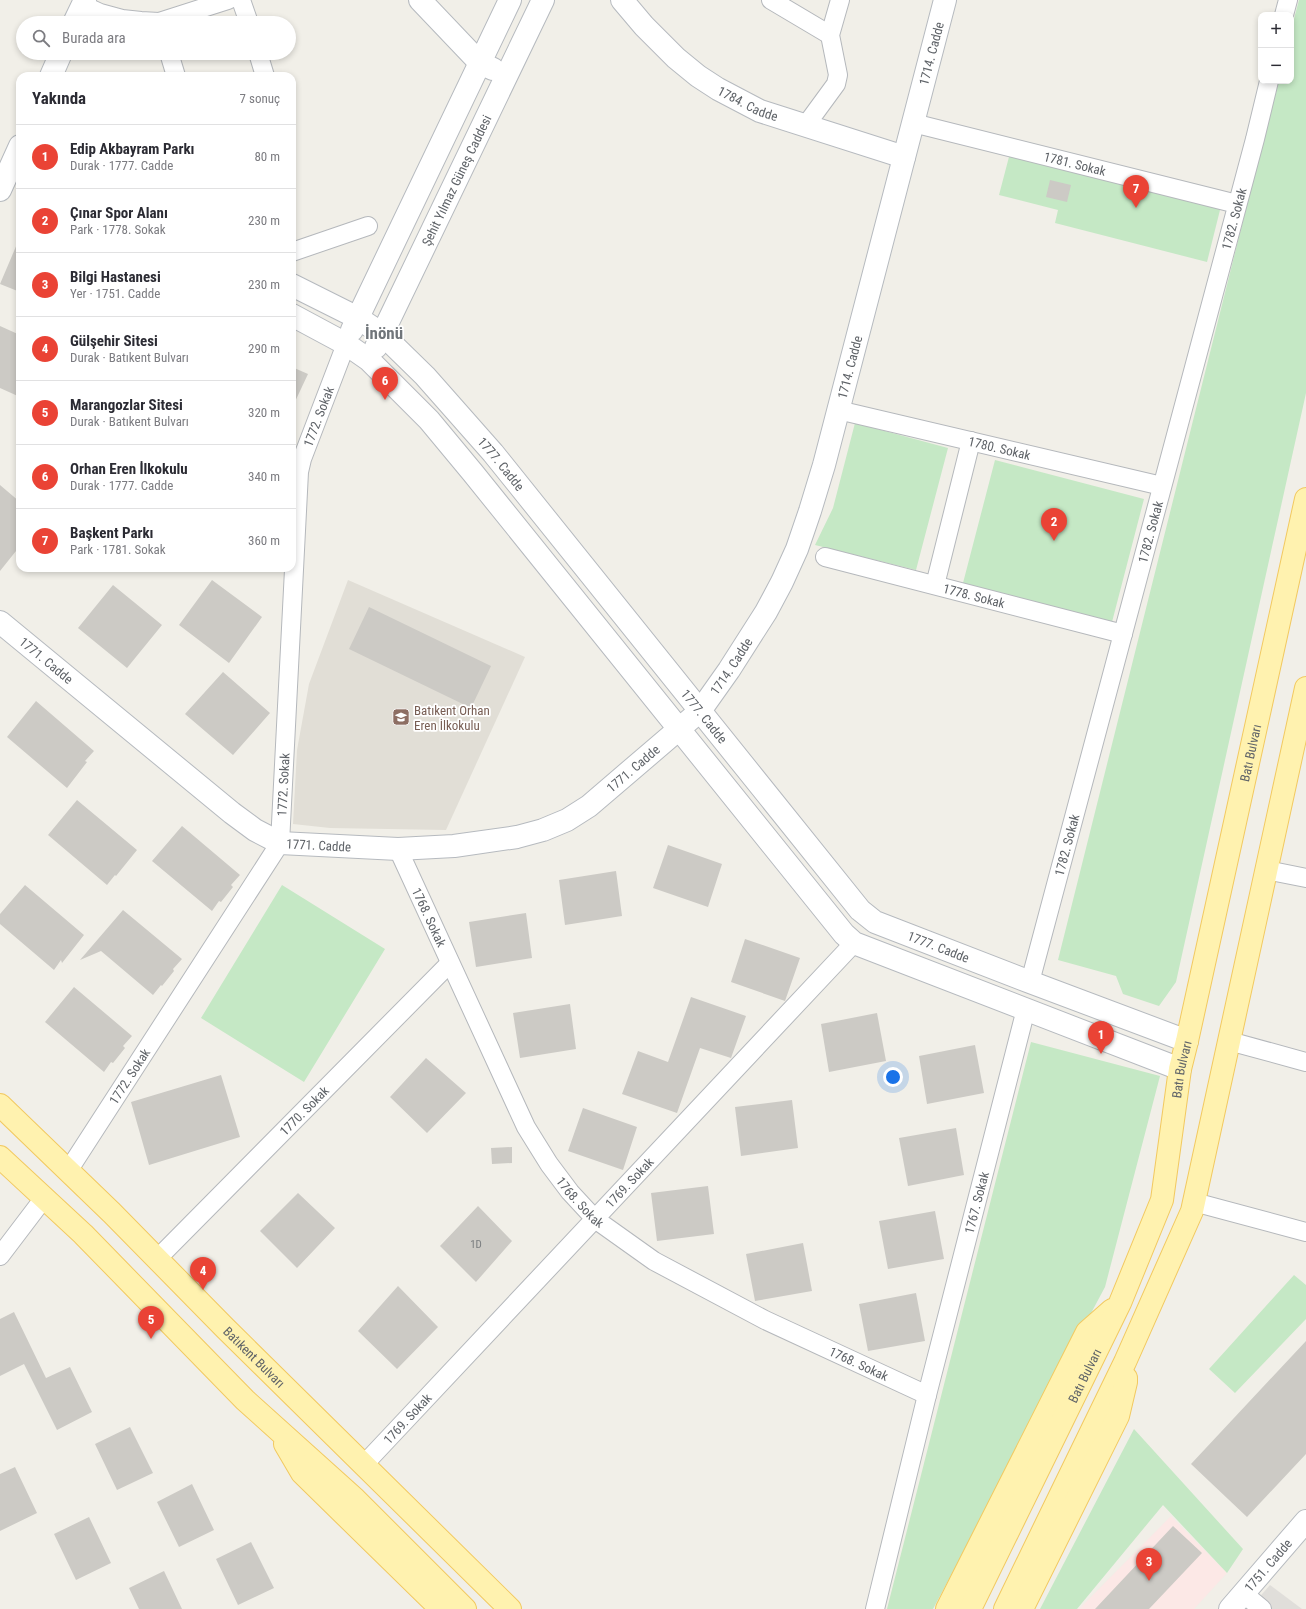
<!DOCTYPE html>
<html lang="tr">
<head>
<meta charset="utf-8">
<style>
  body { margin:0; font-family:"Roboto Condensed",sans-serif; background:#f7f7f7; color:#2b2b33 }
  .controls { position:absolute; right:12px; top:12px; display:grid; overflow:hidden; border-radius:8px; box-shadow:0 2px 6px #0003 }
  .controls button { width:36px; height:36px; display:grid; place-items:center; padding:0; border:0; border-bottom:1px solid #e1e1e2; background:#fff; color:#2b2b33; font:20px sans-serif }
  .you { position:absolute; left:893px; top:1077px; width:14px; height:14px; margin:-10px; border:3px solid #fff; border-radius:50%; background:#1a73e8; box-shadow:0 0 0 6px #1a73e833 }
  .badge { display:grid; place-items:center; width:26px; height:26px; border-radius:50%; background:#ea4335; color:#fff; font-size:13px; font-weight:700 }
  .pin { position:absolute; translate:-50% -33px; filter:drop-shadow(0 1px 2px #0008) }
  .pin::after { content:''; position:absolute; top:21px; width:14px; height:12px; background:inherit; clip-path:polygon(0 0,100% 0,50% 100%) }
  .list { margin:0; padding:0; list-style:none }
  h2 { display:flex; justify-content:space-between; align-items:center; height:52px; margin:0; padding:0 16px; font-size:17px }
  h2 small { font-size:13px; font-weight:400; color:#7c7c81 }
  .list li { display:grid; grid-template-columns:26px 1fr auto; gap:12px; align-items:center; box-sizing:border-box; height:64px; padding:0 16px; border-top:1px solid #e1e1e2 }
  .list b { display:block; font-size:15px; white-space:nowrap }
  .list p { margin:0; font-size:13px; white-space:nowrap; color:#7c7c81 }
  .list em { font-size:13px; font-style:normal; color:#7c7c81 }
  .icon { flex:none; width:22px; height:22px; fill:none; stroke:currentColor; stroke-width:2; stroke-linecap:round; stroke-linejoin:round }
  .map { position:relative; flex:none; width:1306px; height:1609px; overflow:hidden }
  .search { position:absolute; background:#fff; box-shadow:0 2px 6px #0003; left:16px; top:16px; width:280px; height:44px; display:flex; align-items:center; gap:10px; box-sizing:border-box; padding:0 14px; border-radius:22px; color:#7c7c81; font-size:15px }
  .panel { position:absolute; background:#fff; box-shadow:0 2px 6px #0003; left:16px; top:72px; width:280px; height:500px; border-radius:12px }
  .map>svg:first-child { display:block }
</style>
</head>
<body>
<div class="map">
<svg width="1306" height="1609" viewBox="0 0 1306 1609">
  <rect width="100%" height="100%" fill="#f1efe8"/>
  <path fill="#e0deda" d="M1270 1585 1302 1609H1249Z"/>
  <path fill="#e1ded6" d="M348 580 525 657 446 830 330 828 293 824 297 750 309 684Z"/>
  <path fill="#fce8e6" d="M1171 1516 1227 1573 1194 1609H1079Z"/>
  <path fill="#c5e8c5" d="M1299 0H1306V393L1176 982 1159 1006 1123 994 1116 976 1058 960 1278 81H1291V30Z
    M1010 153 1221 206 1207 262 1055 223 1058 210 999 195Z
    M855 423 948 448 916 570 815 545 833 508Z
    M995 460 1144 499 1112 622 963 583Z
    M282 885 385 949 304 1082 201 1018Z
    M1031 1042 1160 1076 1105 1287 933 1609H887Z
    M1294 1275 1306 1285V1319L1235 1393 1209 1369Z
    M1134 1429 1243 1549 1227 1573 1163 1505 1077 1609H1040Z"/>
  <path fill="#cccac5" d="M1050 180 1071 185 1067 202 1046 197Z
    M20 237V292L0 284Z
    M0 326 20 335V397L0 388Z
    M292 367 308 374 292 408Z
    M0 485 20 502V546L0 571Z
    M212 580 262 617 229 663 179 625Z
    M113 585 162 625 127 668 78 628Z
    M369 607 491 666 471 708 349 649Z
    M223 672 270 713 233 755 185 714Z
    M36 701 94 751 85 761 87 762 67 788 7 737Z
    M77 800 137 850 116 876 115 875 107 885 48 835Z
    M182 826 240 875 231 885 233 887 221 902 219 901 212 911 152 861Z
    M668 845 722 864 708 907 653 888Z
    M616 871 622 916 565 925 559 880Z
    M25 885 84 935 62 963 61 960 54 970 0 924V914Z
    M123 910 182 959 173 969 174 971 162 986 161 985 153 995 101 951 80 960Z
    M526 913 532 958 476 967 469 922Z
    M745 939 800 958 785 1001 731 982Z
    M74 987 132 1036 123 1046 125 1048 113 1063 111 1062 104 1072 45 1022Z
    M691 997 746 1016 731 1058 700 1048 677 1113 622 1094 638 1051 668 1062Z
    M570 1004 576 1049 520 1058 513 1013Z
    M877 1013 886 1061 829 1072 821 1024Z
    M975 1045 984 1093 927 1104 919 1056Z
    M426 1058 466 1093 427 1133 390 1097Z
    M221 1075 240 1137 149 1165 131 1102Z
    M792 1100 798 1148 741 1156 735 1107Z
    M583 1108 637 1127 623 1170 568 1151Z
    M956 1128 964 1175 908 1186 899 1138Z
    M512 1147V1163L492 1164 491 1148Z
    M708 1186 714 1234 657 1241 651 1193Z
    M298 1193 335 1228 297 1268 260 1231Z
    M478 1206 512 1241 476 1282 440 1246Z
    M935 1211 944 1259 888 1269 879 1221Z
    M803 1243 812 1291 755 1301 746 1254Z
    M398 1286 438 1327 397 1369 358 1331Z
    M916 1293 925 1341 868 1351 859 1304Z
    M14 1312 46 1378 70 1367 92 1412 57 1430 24 1364 0 1376V1319Z
    M1306 1341V1454L1247 1517 1191 1464Z
    M130 1427 153 1473 117 1490 95 1444Z
    M15 1467 37 1513 0 1531V1474Z
    M192 1484 214 1530 179 1547 157 1502Z
    M89 1517 111 1563 76 1580 54 1534Z
    M1173 1526 1202 1553 1149 1609H1095Z
    M251 1542 274 1588 238 1605 216 1559Z
    M164 1571 182 1609H139L129 1588Z"/>
  <g fill="none" stroke-linecap="round" stroke-linejoin="round">
    <defs>
      <g id="street">
        <path d="M241 0 249 23"/>
        <path d="M771 0 830 35"/>
        <path d="M83 5 100 13 122 19 141 21 159 22 228 0"/>
        <path d="M1284 15 1288 0"/>
        <path d="M169 53 176 76"/>
        <path d="M258 53 265 76"/>
        <path id="s1" d="M913 123 1237 204"/>
        <path d="M806 125 836 84 838 75 830 35 840 0"/>
        <path d="M292 252 368 226"/>
        <path id="s2" d="M838 410 1162 486"/>
        <path id="s3" d="M825 557 1123 634"/>
        <path d="M935 585 971 441"/>
        <path id="s4" d="M398 849 526 1127 549 1164 570 1192 595 1219 654 1261 765 1320 927 1395"/>
        <path d="M1266 870 1306 878"/>
        <path id="s5" d="M1030 982 1255 139 1269 81"/>
        <path d="M1229 1041 1306 1062"/>
        <path id="s6" d="M68 1171 280 843 299 472 302 459 346 344"/>
        <path d="M1194 1202 1306 1232"/>
        <path d="M0 1256 44 1198"/>
        <path id="s7" d="M157 1259 450 963"/>
        <path id="s8" d="M371 1457 854 943"/>
        <path d="M1244 1594 1262 1609"/>
        <path id="s9" d="M875 1609 927 1395 1026 1009"/>
      </g>
      <g id="secondary">
        <path d="M420 0 480 63 493 69"/>
        <path id="s10" d="M622 0 644 26 676 58 698 76 718 89 760 111 904 157"/>
        <path d="M74 23 85 0"/>
        <path d="M51 76 61 53"/>
        <path d="M0 190 20 146"/>
        <path id="s11" d="M292 285 358 318 382 334 425 376 493 453 860 910 875 922 1030 982 1187 1041"/>
        <path d="M292 315 346 344 369 360 429 420 473 473 844 934 854 943 1180 1069"/>
        <path d="M352 330 510 0"/>
        <path id="s12" d="M376 347 543 0"/>
        <path id="s13" d="M0 622 232 813 255 830 280 843 398 849 454 846 517 837 543 830 567 820 589 806 700 711 729 670 766 612 782 582 797 549 810 511 824 465 945 0"/>
        <path id="s14" d="M1230 1609 1306 1521"/>
      </g>
      <g id="primary">
        <path id="s15" d="M0 1105 112 1213 225 1328 510 1609"/>
        <path d="M0 1157 83 1234 245 1400 355 1499 465 1609"/>
        <path d="M285 1444 302 1473 441 1609"/>
        <path d="M947 1609 1087 1332 1112 1310"/>
        <path id="s16" d="M970 1609 1120 1303 1162 1200 1180 1069 1187 1041 1306 499"/>
        <path d="M1005 1609 1125 1362 1192 1211 1306 688"/>
        <path d="M1022 1609 1118 1416 1126 1382V1378"/>
      </g>
    </defs>
    <use href="#street" stroke="#b5b8bc" stroke-width="20"/>
    <use href="#secondary" stroke="#b6babf" stroke-width="24"/>
    <use href="#primary" stroke="#f2c960" stroke-width="24"/>
    <use href="#street" stroke="#fff" stroke-width="18"/>
    <use href="#secondary" stroke="#fff" stroke-width="22"/>
    <use href="#primary" stroke="#fff2af" stroke-width="22"/>
  </g>
  <defs>
    <symbol id="school-square" viewBox="-11 -11 22 22"><rect x="-9" y="-9" width="18" height="18" rx="4" fill="#8d6e63" stroke="#fff"/><path d="M0-5L7-2L0 1L-7-2ZM-4 1L0 2.5L4 1V4Q0 6-4 4Z" fill="#fff"/></symbol>
  </defs>
  <g fill-rule="evenodd">
    <use href="#school-square" x="391" y="707" width="20" height="20"/>
  </g>
  <g text-anchor="middle" dominant-baseline="central" stroke-width="3.5" stroke-linejoin="round" paint-order="stroke">
    <g font-size="11" fill="#7a7d7f">
      <text x="476" y="1244">1D</text>
    </g>
    <g font-size="13" fill="#5f6368" stroke="#fff">
      <text stroke="none"><textPath href="#s13" startOffset="1523">1714. Cadde</textPath></text>
      <text stroke="none"><textPath href="#s10" startOffset="165">1784. Cadde</textPath></text>
      <text stroke="none"><textPath href="#s1" startOffset="167">1781. Sokak</textPath></text>
      <text stroke="none"><textPath href="#s12" startOffset="185">Şehit Yılmaz Güneş Caddesi</textPath></text>
      <text stroke="none"><textPath href="#s5" startOffset="790">1782. Sokak</textPath></text>
      <text stroke="none"><textPath href="#s13" startOffset="1199">1714. Cadde</textPath></text>
      <text stroke="none"><textPath href="#s6" startOffset="821">1772. Sokak</textPath></text>
      <text stroke="none"><textPath href="#s2" startOffset="166">1780. Sokak</textPath></text>
      <text stroke="none"><textPath href="#s11" startOffset="279">1777. Cadde</textPath></text>
      <text stroke="none"><textPath href="#s5" startOffset="466">1782. Sokak</textPath></text>
      <text stroke="none"><textPath href="#s3" startOffset="154">1778. Sokak</textPath></text>
      <text stroke="none"><textPath href="#s13" startOffset="60">1771. Cadde</textPath></text>
      <text stroke="none"><textPath href="#s13" startOffset="875">1714. Cadde</textPath></text>
      <text stroke="none"><textPath href="#s11" startOffset="603">1777. Cadde</textPath></text>
      <text stroke="none"><textPath href="#s16" startOffset="908">Batı Bulvarı</textPath></text>
      <text stroke="none"><textPath href="#s13" startOffset="732">1771. Cadde</textPath></text>
      <text stroke="none"><textPath href="#s6" startOffset="449">1772. Sokak</textPath></text>
      <text stroke="none"><textPath href="#s13" startOffset="396">1771. Cadde</textPath></text>
      <text stroke="none"><textPath href="#s5" startOffset="142">1782. Sokak</textPath></text>
      <text stroke="none"><textPath href="#s4" startOffset="75">1768. Sokak</textPath></text>
      <text stroke="none"><textPath href="#s11" startOffset="939">1777. Cadde</textPath></text>
      <text stroke="none"><textPath href="#s16" startOffset="584">Batı Bulvarı</textPath></text>
      <text stroke="none"><textPath href="#s6" startOffset="113">1772. Sokak</textPath></text>
      <text stroke="none"><textPath href="#s7" startOffset="209">1770. Sokak</textPath></text>
      <text stroke="none"><textPath href="#s8" startOffset="377">1769. Sokak</textPath></text>
      <text stroke="none"><textPath href="#s4" startOffset="399">1768. Sokak</textPath></text>
      <text stroke="none"><textPath href="#s9" startOffset="419">1767. Sokak</textPath></text>
      <text stroke="none"><textPath href="#s15" startOffset="358">Batıkent Bulvarı</textPath></text>
      <text stroke="none"><textPath href="#s4" startOffset="723">1768. Sokak</textPath></text>
      <text stroke="none"><textPath href="#s16" startOffset="260">Batı Bulvarı</textPath></text>
      <text stroke="none"><textPath href="#s8" startOffset="53">1769. Sokak</textPath></text>
      <text stroke="none"><textPath href="#s14" startOffset="58">1751. Cadde</textPath></text>
    </g>
    <g font-size="13" fill="#785e54" stroke="#fff" text-anchor="start">
      <text x="414" y="710">Batıkent Orhan<tspan x="414" dy="15">Eren İlkokulu</tspan></text>
    </g>
    <g font-size="17" font-weight="bold" fill="#70757a" stroke="#fff">
      <text x="384" y="333">İnönü</text>
    </g>
  </g>
</svg>
<div class="controls">
<button>+</button>
<button>−</button>
</div>
<div class="you"></div>
<div class="pin badge" style="left:1101px;top:1054px">1</div>
<div class="pin badge" style="left:1054px;top:541px">2</div>
<div class="pin badge" style="left:1149px;top:1581px">3</div>
<div class="pin badge" style="left:203px;top:1290px">4</div>
<div class="pin badge" style="left:151px;top:1339px">5</div>
<div class="pin badge" style="left:385px;top:400px">6</div>
<div class="pin badge" style="left:1136px;top:208px">7</div>
<div class="search"><svg class="icon" aria-label="search" viewBox="0 0 24 24"><circle cx="10" cy="10" r="6"/><path d="M15 15l6 6"/></svg>Burada ara</div>
<section class="panel">
<h2>Yakında<small>7 sonuç</small></h2>
<ul class="list">
<li><span class="badge">1</span><div><b>Edip Akbayram Parkı</b><p>Durak · 1777. Cadde</p></div><em>80 m</em></li>
<li><span class="badge">2</span><div><b>Çınar Spor Alanı</b><p>Park · 1778. Sokak</p></div><em>230 m</em></li>
<li><span class="badge">3</span><div><b>Bilgi Hastanesi</b><p>Yer · 1751. Cadde</p></div><em>230 m</em></li>
<li><span class="badge">4</span><div><b>Gülşehir Sitesi</b><p>Durak · Batıkent Bulvarı</p></div><em>290 m</em></li>
<li><span class="badge">5</span><div><b>Marangozlar Sitesi</b><p>Durak · Batıkent Bulvarı</p></div><em>320 m</em></li>
<li><span class="badge">6</span><div><b>Orhan Eren İlkokulu</b><p>Durak · 1777. Cadde</p></div><em>340 m</em></li>
<li><span class="badge">7</span><div><b>Başkent Parkı</b><p>Park · 1781. Sokak</p></div><em>360 m</em></li>
</ul>
</section>
</div>
</body>
</html>
